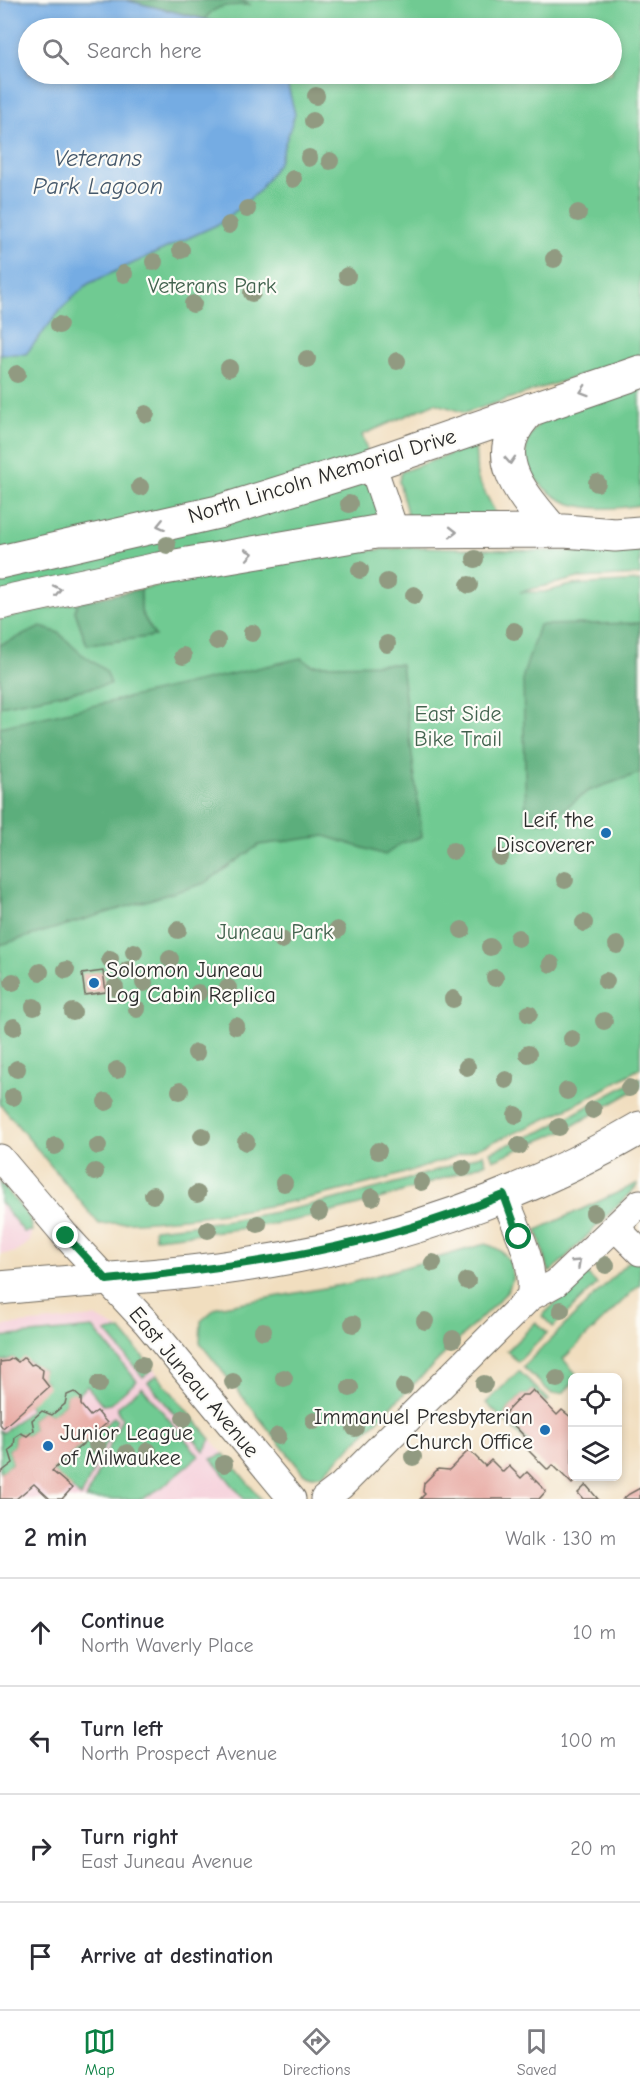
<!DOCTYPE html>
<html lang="en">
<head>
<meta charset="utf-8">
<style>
  body { margin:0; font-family:"Comic Neue",sans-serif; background:#f7f7f7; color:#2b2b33 }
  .controls { position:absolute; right:18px; bottom:18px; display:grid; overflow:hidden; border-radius:9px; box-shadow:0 3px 9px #0003 }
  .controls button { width:54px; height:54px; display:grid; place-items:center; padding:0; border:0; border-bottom:2px solid #e1e1e2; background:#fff; color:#2b2b33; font:30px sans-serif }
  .stop { position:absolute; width:18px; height:18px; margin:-14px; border:4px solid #0b8043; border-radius:50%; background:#fff }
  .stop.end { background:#0b8043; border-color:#fff; box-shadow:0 2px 6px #0008 }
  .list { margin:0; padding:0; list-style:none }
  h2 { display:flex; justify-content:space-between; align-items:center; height:78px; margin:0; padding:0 24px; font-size:26px }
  h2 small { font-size:20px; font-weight:400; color:#7c7c81 }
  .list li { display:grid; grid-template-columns:39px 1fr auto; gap:18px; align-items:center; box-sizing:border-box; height:108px; padding:0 24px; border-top:2px solid #e1e1e2 }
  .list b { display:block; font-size:22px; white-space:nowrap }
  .list p { margin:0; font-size:20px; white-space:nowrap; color:#7c7c81 }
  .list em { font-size:20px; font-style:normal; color:#7c7c81 }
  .icon { flex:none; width:33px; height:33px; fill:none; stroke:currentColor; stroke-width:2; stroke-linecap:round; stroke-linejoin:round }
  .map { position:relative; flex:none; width:640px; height:1499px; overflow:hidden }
  .search { position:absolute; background:#fff; box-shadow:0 3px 9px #0003; left:18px; right:18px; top:18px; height:66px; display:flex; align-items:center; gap:15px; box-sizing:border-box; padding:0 21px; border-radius:33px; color:#7c7c81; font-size:22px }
  .sheet { height:510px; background:#fff }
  nav { display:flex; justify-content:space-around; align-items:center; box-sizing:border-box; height:84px; border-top:2px solid #e1e1e2; background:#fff; font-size:16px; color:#7c7c81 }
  nav a { display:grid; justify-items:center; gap:3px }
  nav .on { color:#0b8043 }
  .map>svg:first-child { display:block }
</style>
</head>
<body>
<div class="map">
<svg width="640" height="1499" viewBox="0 0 640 1499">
  <rect width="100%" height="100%" fill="#fdfcf7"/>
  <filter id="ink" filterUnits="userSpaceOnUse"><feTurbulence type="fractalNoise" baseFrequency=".0167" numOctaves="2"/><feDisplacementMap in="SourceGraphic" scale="12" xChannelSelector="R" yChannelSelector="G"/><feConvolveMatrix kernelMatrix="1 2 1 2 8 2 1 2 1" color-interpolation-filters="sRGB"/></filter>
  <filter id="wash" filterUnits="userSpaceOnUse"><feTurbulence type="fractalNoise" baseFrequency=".008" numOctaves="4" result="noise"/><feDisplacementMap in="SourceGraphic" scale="24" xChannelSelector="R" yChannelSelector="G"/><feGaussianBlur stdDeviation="1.35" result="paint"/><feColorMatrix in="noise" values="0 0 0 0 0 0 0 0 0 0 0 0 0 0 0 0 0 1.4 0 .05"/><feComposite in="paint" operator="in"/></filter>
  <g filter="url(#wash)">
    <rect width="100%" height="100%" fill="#f1debf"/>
    <path fill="#f5cfda" d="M0 1182 29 1217 32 1227 30 1241 20 1250 12 1253 0 1254Z
      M95 1317 121 1330 261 1499H0V1326Z"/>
    <path fill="#70ca92" stroke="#4e7a5e" stroke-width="1.5" fill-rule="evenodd" d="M0 0H640V356L465 413 435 403 362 435 395 532 0 603ZM28 28H612V74H28Z
      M640 388V505C619 509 592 510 571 504 538 493 507 453 540 423 550 415 622 394 640 388Z
      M475 445 477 477 496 514 477 517H408L399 482 401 472Z
      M425 547 539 551H640V575L578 578 520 592H544L572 585 640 581V1068C479 1167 287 1217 99 1224L0 1104V619L78 602 75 611 87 645 155 636 141 612V589C234 569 330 550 425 547Z
      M640 1078V1087L567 1129 493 1160 490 1152 542 1131Z
      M483 1154 486 1163C434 1182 382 1200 328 1213 271 1227 213 1232 155 1238L154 1229C268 1219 375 1194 483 1154Z
      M0 1182 29 1217 32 1231 24 1232 0 1202Z
      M636 1184 638 1185 552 1271H549L537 1230Z
      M485 1244C508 1250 520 1270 507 1292L322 1475 312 1476 303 1473 200 1343 201 1321 217 1307 347 1284Z
      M635 1255 640 1261V1284L563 1359 579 1377 572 1378V1384L563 1393 552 1394 523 1367Z
      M586 1273 597 1284 553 1327 542 1316Z
      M536 1322 547 1333 518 1362 507 1351Z
      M93 1328 137 1381 110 1404 103 1405 87 1386 78 1394 67 1395 65 1404 52 1415 42 1411 32 1420 34 1430 27 1436 21 1433 15 1437 14 1446 9 1450 13 1463 0 1473V1430L3 1433 31 1409 28 1405 46 1382 42 1378 43 1370 28 1361 18 1362 13 1358 0 1362V1337Z
      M121 1330 153 1369 143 1377 106 1332Z
      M519 1371 549 1400 546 1403 533 1390 528 1395H522L505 1413 506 1417 530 1442 528 1444 486 1403Z
      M157 1375 211 1439 204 1451 148 1382Z
      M142 1387 199 1456 161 1488 142 1499H86L122 1418 118 1412V1407Z
      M114 1417 117 1420 81 1497 52 1471Z
      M224 1454 261 1499H244L211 1459Z"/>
    <path fill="#5cae7c" stroke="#446c54" stroke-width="1.5" d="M125 0H239L251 5C233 5 216 3 205 19Z
      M141 589V612L155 636 87 645 75 611 78 602Z
      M640 623V773L588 791 547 822 526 821 523 676 539 625Z
      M41 627 59 633 79 652 106 671 111 684 0 706V645Z
      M301 658 312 665 401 664 422 837 402 843 385 855 325 836 259 845 205 883 0 945V727Z"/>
    <path fill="#74ace3" stroke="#506c87" stroke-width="1.5" d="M0 0H125L240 28H28V74H285L295 114 279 162 259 191 221 223 88 284 64 306 26 354H0Z"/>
    <g id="blocks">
      <path fill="#e8aba4" d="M103 971 106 992 85 995 82 974Z
        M24 1357 31 1365 34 1364 43 1370 42 1378 49 1387 3 1428 0 1424V1362L8 1361 13 1358 18 1362Z
        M533 1390 557 1415 562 1410 572 1418V1476H579L572 1484 553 1465 548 1470 525 1447 530 1442 506 1417 505 1413 522 1395H528Z
        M74 1392 81 1398V1405L90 1416 97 1411 107 1423 52 1471 72 1488 62 1499H50L34 1484 16 1499H0V1473L13 1463 9 1450 14 1446 15 1437 21 1433 27 1436 34 1430 32 1420 42 1411 52 1415 65 1404 67 1395Z
        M469 1450 485 1466 491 1460 503 1472 509 1466 521 1478 527 1472 546 1491 539 1499H420L425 1494 423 1492 424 1483 438 1469 449 1470Z
        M586 1485 598 1499H583L578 1493Z
        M640 1488V1499H623L629 1494Z"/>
    </g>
  </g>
  <g filter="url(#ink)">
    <use href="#blocks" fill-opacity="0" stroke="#706a5f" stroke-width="1.5"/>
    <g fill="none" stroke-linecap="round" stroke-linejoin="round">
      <defs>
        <path id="minor" d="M372 464 395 532
          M0 1158 66 1236 146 1322 292 1499
          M616 1228 640 1252
          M530 1297 556 1283 640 1203
          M324 1499 341 1486 530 1297C537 1263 515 1227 504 1195"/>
        <path id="major" d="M531 409C484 454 520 492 553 531
          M0 562 218 512 372 464 640 372
          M0 603 158 569 376 532 564 531 615 535 640 533
          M0 1288C77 1280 154 1278 230 1267 374 1247 515 1202 640 1128"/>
      </defs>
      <use href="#minor" stroke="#706a5f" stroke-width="29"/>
      <use href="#major" stroke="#706a5f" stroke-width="35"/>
      <use href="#minor" stroke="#fff" stroke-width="27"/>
      <use href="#major" stroke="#fff" stroke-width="33"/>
    </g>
    <g fill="#919a81">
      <circle cx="316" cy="96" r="9"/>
      <circle cx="313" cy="121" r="9"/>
      <circle cx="309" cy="158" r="9"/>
      <circle cx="330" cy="161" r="9"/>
      <circle cx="293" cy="179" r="9"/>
      <circle cx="247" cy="209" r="9"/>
      <circle cx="578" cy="213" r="9"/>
      <circle cx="229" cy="225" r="9"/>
      <circle cx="181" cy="250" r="9"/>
      <circle cx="554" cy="259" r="9"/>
      <circle cx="154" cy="262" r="9"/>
      <circle cx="124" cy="274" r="9"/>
      <circle cx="347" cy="276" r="9"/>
      <circle cx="252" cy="293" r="9"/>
      <circle cx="193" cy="304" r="9"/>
      <circle cx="59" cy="325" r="9"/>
      <circle cx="307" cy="359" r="9"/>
      <circle cx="397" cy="361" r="9"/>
      <circle cx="229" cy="368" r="9"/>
      <circle cx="17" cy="374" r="9"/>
      <circle cx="146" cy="414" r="9"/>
      <circle cx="597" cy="483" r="9"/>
      <circle cx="140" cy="487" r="9"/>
      <circle cx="349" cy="504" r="9"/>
      <circle cx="167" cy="545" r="9"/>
      <circle cx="475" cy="559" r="9"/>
      <circle cx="360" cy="570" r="9"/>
      <circle cx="387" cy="582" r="9"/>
      <circle cx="469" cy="585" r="9"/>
      <circle cx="414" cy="595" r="9"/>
      <circle cx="514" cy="631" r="9"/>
      <circle cx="252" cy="633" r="9"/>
      <circle cx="217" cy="641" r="9"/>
      <circle cx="387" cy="644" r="9"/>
      <circle cx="183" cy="656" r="9"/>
      <circle cx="453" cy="851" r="9"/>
      <circle cx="500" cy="857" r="9"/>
      <circle cx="565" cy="880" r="9"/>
      <circle cx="584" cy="923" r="9"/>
      <circle cx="178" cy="930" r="9"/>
      <circle cx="337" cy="930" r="9"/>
      <circle cx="462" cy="930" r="9"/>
      <circle cx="518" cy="938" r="9"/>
      <circle cx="282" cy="940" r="9"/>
      <circle cx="617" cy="945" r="9"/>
      <circle cx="490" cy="947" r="9"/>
      <circle cx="134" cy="952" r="9"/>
      <circle cx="110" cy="959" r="9"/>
      <circle cx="170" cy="959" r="9"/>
      <circle cx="551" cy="964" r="9"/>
      <circle cx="66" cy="970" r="9"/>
      <circle cx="128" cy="970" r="9"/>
      <circle cx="40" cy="972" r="9"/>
      <circle cx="495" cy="978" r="9"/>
      <circle cx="606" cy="981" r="9"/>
      <circle cx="13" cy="982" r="9"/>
      <circle cx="144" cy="983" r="9"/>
      <circle cx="115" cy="988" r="9"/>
      <circle cx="228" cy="988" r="9"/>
      <circle cx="198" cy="993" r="9"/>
      <circle cx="453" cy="999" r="9"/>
      <circle cx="34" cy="1007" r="9"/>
      <circle cx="137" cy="1009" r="9"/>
      <circle cx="73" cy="1012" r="9"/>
      <circle cx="529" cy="1014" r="9"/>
      <circle cx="604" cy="1021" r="9"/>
      <circle cx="236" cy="1026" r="9"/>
      <circle cx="14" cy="1027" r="9"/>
      <circle cx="572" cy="1039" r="9"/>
      <circle cx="196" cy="1053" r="9"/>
      <circle cx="528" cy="1054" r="9"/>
      <circle cx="467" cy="1067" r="9"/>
      <circle cx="17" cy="1069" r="9"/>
      <circle cx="117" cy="1070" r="9"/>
      <circle cx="506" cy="1080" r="9"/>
      <circle cx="629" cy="1088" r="9"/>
      <circle cx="180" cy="1091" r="9"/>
      <circle cx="567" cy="1091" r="9"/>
      <circle cx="13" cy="1097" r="9"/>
      <circle cx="106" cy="1102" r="9"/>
      <circle cx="593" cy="1110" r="9"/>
      <circle cx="516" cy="1115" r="9"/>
      <circle cx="559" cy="1127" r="9"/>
      <circle cx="202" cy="1136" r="9"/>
      <circle cx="246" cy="1142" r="9"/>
      <circle cx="55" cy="1146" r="9"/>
      <circle cx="98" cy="1146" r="9"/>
      <circle cx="519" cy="1146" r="9"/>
      <circle cx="378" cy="1151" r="9"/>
      <circle cx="463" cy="1168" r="9"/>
      <circle cx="95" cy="1172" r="9"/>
      <circle cx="421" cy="1182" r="9"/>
      <circle cx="284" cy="1183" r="9"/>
      <circle cx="197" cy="1194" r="9"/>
      <circle cx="153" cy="1195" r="9"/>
      <circle cx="372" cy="1197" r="9"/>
      <circle cx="319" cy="1212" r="9"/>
      <circle cx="594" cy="1213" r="9"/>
      <circle cx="258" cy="1224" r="9"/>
      <circle cx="208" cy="1230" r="9"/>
      <circle cx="433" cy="1263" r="9"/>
      <circle cx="606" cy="1265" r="9"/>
      <circle cx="467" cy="1281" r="9"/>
      <circle cx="561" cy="1310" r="9"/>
      <circle cx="425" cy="1321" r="9"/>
      <circle cx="353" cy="1324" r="9"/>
      <circle cx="263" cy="1331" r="9"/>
      <circle cx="453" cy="1339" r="9"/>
      <circle cx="142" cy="1365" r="9"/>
      <circle cx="284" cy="1378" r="9"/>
      <circle cx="557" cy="1379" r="9"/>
      <circle cx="233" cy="1382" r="9"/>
      <circle cx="99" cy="1384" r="9"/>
      <circle cx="484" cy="1384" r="9"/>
      <circle cx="404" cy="1387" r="9"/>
      <circle cx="350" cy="1388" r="9"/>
      <circle cx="184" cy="1418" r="9"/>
      <circle cx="314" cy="1421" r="9"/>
      <circle cx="355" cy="1428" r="9"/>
      <circle cx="278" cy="1436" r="9"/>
      <circle cx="97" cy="1445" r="9"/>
      <circle cx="148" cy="1451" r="9"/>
      <circle cx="127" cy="1453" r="9"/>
      <circle cx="413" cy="1457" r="9"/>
      <circle cx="224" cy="1464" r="9"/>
    </g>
    <defs><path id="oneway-chevron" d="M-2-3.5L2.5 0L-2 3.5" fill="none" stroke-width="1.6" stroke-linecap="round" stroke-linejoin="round" transform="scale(1.5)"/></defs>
    <g stroke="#a0a0a0">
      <use href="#oneway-chevron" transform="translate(584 391) rotate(162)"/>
      <use href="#oneway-chevron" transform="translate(510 460) rotate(86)"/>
      <use href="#oneway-chevron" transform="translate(161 525) rotate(167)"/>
      <use href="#oneway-chevron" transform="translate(453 532)"/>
      <use href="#oneway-chevron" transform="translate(249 554) rotate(-10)"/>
      <use href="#oneway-chevron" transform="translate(57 590) rotate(-12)"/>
      <use href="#oneway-chevron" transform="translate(577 1263) rotate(-43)"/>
    </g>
  </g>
  <g fill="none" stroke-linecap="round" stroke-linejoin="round" filter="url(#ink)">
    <path stroke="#0b8043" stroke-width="8" d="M66 1236 107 1280C249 1266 370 1249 504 1195L519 1237"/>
  </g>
  <g fill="#1f6fb2" stroke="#fdfcf7" stroke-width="2">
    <circle cx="606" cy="833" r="6"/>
    <circle cx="94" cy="983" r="6"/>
    <circle cx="545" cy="1430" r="6"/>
    <circle cx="48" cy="1446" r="6"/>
  </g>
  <g text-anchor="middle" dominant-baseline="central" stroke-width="4.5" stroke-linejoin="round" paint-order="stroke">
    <g font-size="22" fill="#43634f" stroke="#fdfcf7">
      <text x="212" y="286">Veterans Park</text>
      <text x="458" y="714">East Side<tspan x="458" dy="25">Bike Trail</tspan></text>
      <text x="275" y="932">Juneau Park</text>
    </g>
    <g font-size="22" fill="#2b2b2b" stroke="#fdfcf7">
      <text transform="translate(322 476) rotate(-17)">North Lincoln Memorial Drive</text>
      <text transform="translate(194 1382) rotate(50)">East Juneau Avenue</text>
    </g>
    <g font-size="22" fill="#2b2b2b" stroke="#fdfcf7" text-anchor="end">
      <text x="594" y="820">Leif, the<tspan x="594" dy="25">Discoverer</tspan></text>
      <text x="106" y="970" text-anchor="start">Solomon Juneau<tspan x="106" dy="25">Log Cabin Replica</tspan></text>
      <text x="533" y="1417">Immanuel Presbyterian<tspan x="533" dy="25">Church Office</tspan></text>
      <text x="60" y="1433" text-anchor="start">Junior League<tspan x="60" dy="25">of Milwaukee</tspan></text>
    </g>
    <g font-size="24" font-style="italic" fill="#45586b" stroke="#fdfcf7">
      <text x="98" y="158">Veterans<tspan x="98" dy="28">Park Lagoon</tspan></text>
    </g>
  </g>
</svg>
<div class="controls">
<button><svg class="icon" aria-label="locate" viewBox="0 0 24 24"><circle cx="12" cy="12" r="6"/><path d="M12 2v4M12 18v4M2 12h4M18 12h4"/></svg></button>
<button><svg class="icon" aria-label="layers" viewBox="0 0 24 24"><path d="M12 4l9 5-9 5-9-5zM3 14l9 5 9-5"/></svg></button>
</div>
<div class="stop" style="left:519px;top:1237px"></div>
<div class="stop end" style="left:66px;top:1236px"></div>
<div class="search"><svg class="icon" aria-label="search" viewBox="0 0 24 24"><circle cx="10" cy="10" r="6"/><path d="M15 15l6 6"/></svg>Search here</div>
</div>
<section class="sheet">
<h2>2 min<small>Walk · 130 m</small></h2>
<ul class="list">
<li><svg class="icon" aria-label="ahead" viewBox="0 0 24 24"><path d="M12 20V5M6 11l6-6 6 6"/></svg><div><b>Continue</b><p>North Waverly Place</p></div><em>10 m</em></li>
<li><svg class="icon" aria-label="left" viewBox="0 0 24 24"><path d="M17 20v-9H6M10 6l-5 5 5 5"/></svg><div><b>Turn left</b><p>North Prospect Avenue</p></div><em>100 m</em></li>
<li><svg class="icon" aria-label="right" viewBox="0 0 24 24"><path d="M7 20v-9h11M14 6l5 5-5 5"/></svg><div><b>Turn right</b><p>East Juneau Avenue</p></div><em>20 m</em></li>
<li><svg class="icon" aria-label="arrive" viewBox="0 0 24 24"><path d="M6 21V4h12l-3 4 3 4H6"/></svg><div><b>Arrive at destination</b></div></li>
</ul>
</section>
<nav>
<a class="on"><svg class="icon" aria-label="map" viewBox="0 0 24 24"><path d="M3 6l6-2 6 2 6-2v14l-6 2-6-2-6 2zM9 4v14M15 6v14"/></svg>Map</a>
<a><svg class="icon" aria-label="directions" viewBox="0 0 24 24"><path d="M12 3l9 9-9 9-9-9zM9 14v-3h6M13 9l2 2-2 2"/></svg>Directions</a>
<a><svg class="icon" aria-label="saved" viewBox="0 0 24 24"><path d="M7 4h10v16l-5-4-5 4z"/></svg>Saved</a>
</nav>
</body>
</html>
